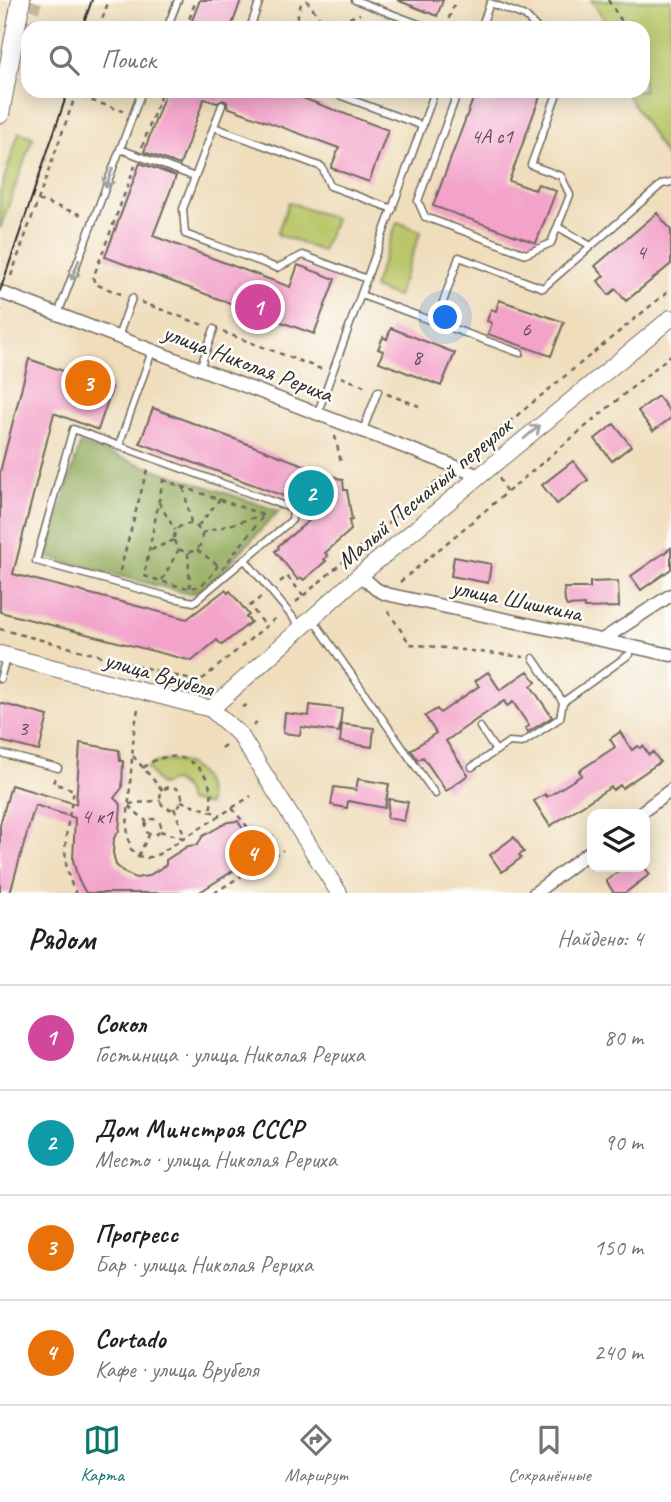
<!DOCTYPE html>
<html lang="ru">
<head>
<meta charset="utf-8">
<style>
  body { margin:0; font-family:Caveat,sans-serif; background:#f2f2f2; color:#202124 }
  .controls { position:absolute; right:21px; bottom:21px; display:grid; overflow:hidden; border-radius:14px; box-shadow:0 4px 18px #0003 }
  .controls button { width:63px; height:63px; display:grid; place-items:center; padding:0; border:0; border-bottom:2px solid #e0e0e0; background:#fff; color:#202124; font:35px sans-serif }
  .you { position:absolute; left:446px; top:318px; width:24px; height:24px; margin:-18px; border:5px solid #fff; border-radius:50%; background:#1a73e8; box-shadow:0 0 0 10px #1a73e833 }
  .badge { display:grid; place-items:center; width:46px; height:46px; border-radius:50%; background:#0f766e; color:#fff; font-size:23px; font-weight:700 }
  .pin { position:absolute; translate:-50% -50%; border:4px solid #fff; box-shadow:0 2px 7px #0006 }
  .list { margin:0; padding:0; list-style:none }
  h2 { display:flex; justify-content:space-between; align-items:center; height:91px; margin:0; padding:0 28px; font-size:30px }
  h2 small { font-size:23px; font-weight:400; color:#757577 }
  .list li { display:grid; grid-template-columns:46px 1fr auto; gap:21px; align-items:center; box-sizing:border-box; height:105px; padding:0 28px; border-top:2px solid #e0e0e0 }
  .list b { display:block; font-size:26px; white-space:nowrap }
  .list p { margin:0; font-size:23px; white-space:nowrap; color:#757577 }
  .list em { font-size:23px; font-style:normal; color:#757577 }
  .icon { flex:none; width:38px; height:38px; fill:none; stroke:currentColor; stroke-width:2; stroke-linecap:round; stroke-linejoin:round }
  .map { position:relative; flex:none; width:671px; height:893px; overflow:hidden }
  .search { position:absolute; background:#fff; box-shadow:0 4px 18px #0003; left:21px; right:21px; top:21px; height:77px; display:flex; align-items:center; gap:18px; box-sizing:border-box; padding:0 24px; border-radius:21px; color:#757577; font-size:26px }
  .sheet { height:511px; background:#fff }
  nav { display:flex; justify-content:space-around; align-items:center; box-sizing:border-box; height:98px; border-top:2px solid #e0e0e0; background:#fff; font-size:19px; color:#757577 }
  nav a { display:grid; justify-items:center; gap:4px }
  nav .on { color:#0f766e }
  .map>svg:first-child { display:block }
</style>
</head>
<body>
<div class="map">
<svg width="671" height="893" viewBox="0 0 671 893">
  <rect width="100%" height="100%" fill="#fdfcf7"/>
  <filter id="ink" filterUnits="userSpaceOnUse"><feTurbulence type="fractalNoise" baseFrequency=".0143" numOctaves="2"/><feDisplacementMap in="SourceGraphic" scale="14" xChannelSelector="R" yChannelSelector="G"/><feConvolveMatrix kernelMatrix="1 2 1 2 8 2 1 2 1" color-interpolation-filters="sRGB"/></filter>
  <filter id="wash" filterUnits="userSpaceOnUse"><feTurbulence type="fractalNoise" baseFrequency=".00686" numOctaves="4" result="noise"/><feDisplacementMap in="SourceGraphic" scale="28" xChannelSelector="R" yChannelSelector="G"/><feGaussianBlur stdDeviation="1.57" result="paint"/><feColorMatrix in="noise" values="0 0 0 0 0 0 0 0 0 0 0 0 0 0 0 0 0 1.4 0 .05"/><feComposite in="paint" operator="in"/></filter>
  <g filter="url(#wash)">
    <rect width="100%" height="100%" fill="#efddbb"/>
    <path fill="#b8c668" stroke="#72784a" stroke-width="2" d="M591 0H671V165L625 91H643V28H590L604 19Z
      M19 132 33 137 0 229V192Z
      M289 202 335 219 322 251 277 234Z
      M397 222 421 231 397 297 373 288Z
      M171 760C196 763 210 780 208 805L187 801C187 790 182 784 172 781L160 785 147 768 155 763Z"/>
    <path fill="#92ab5c" stroke="#5e6b44" stroke-width="2" d="M80 444 279 511 206 588 189 594 47 557Z"/>
    <g id="blocks">
      <path fill="#f3a3ca" d="M200 0H241L231 28H189Z
        M397 0H443L437 16Z
        M166 91H284L388 130 369 182 331 168 339 148 227 107V102L223 100 217 103 204 99 180 165 144 152Z
        M476 91H542L509 181 535 190 538 184 556 191 536 243 433 206Z
        M140 163 176 176 153 236 290 287 298 265 335 279 314 334 105 257Z
        M657 213 671 230V264L626 301 616 289 609 295 598 281 604 276 595 266Z
        M499 300 564 322 551 356 488 334 492 323 487 321 491 309 496 311Z
        M391 328 455 353 441 386 379 362 383 351 378 349 383 337 387 339Z
        M29 359 112 388 98 430 54 413 13 574 187 619 225 590 228 593 230 591 249 615 246 617 251 622 222 645 217 640 192 661 0 612V472Z
        M658 396 671 413V418L653 431 638 411Z
        M153 408 343 480 344 490H347L352 520 349 521 351 530 325 553 328 556 324 559 326 561 304 580 302 578 298 580 275 551 279 548 278 546 322 510 140 443Z
        M614 424 631 446 612 461 595 439Z
        M573 461 588 480 557 504 542 485Z
        M671 548V569L641 590 631 576Z
        M454 557 491 564 488 583 451 576Z
        M618 581 619 607 584 608V605L567 606 565 602 564 588H590V582Z
        M528 671 536 682 531 686 552 717 528 732 525 728 529 726 513 702 507 706 504 701 470 724 446 741 468 775 446 791 423 757 418 760 411 750 436 733 425 716 437 709 440 713 479 686 475 681 488 672 500 690Z
        M0 703 48 716 39 751 0 741Z
        M310 705 342 709 339 732 301 727 300 735 283 733 285 713 309 716Z
        M342 724 374 728 372 747 340 742Z
        M620 732 632 750 638 746 640 748 643 746 649 755 653 752 660 762 622 788 620 785 613 790 611 787 550 826 534 801 545 794 547 797 582 775 579 771 615 747 610 739Z
        M80 743 119 750 120 761H123L122 788 114 798 121 805 119 831 114 838 113 853 116 865 125 873 136 878 148 876 166 865V860L188 846 197 845 203 836 228 822 238 821 247 836 263 852 198 893H86L78 879 73 860 75 818 35 805 10 893H0V825L11 785 76 804Z
        M358 779 389 784 385 808 348 801 347 808 331 805 334 787 356 790Z
        M389 799 408 802 404 821 387 818Z
        M514 837 524 852 519 855 521 858 502 872 490 855Z
        M625 867H644L650 874 625 893H614L606 881Z"/>
    </g>
  </g>
  <g filter="url(#ink)">
    <use href="#blocks" fill-opacity="0" stroke="#70695d" stroke-width="2"/>
    <g fill="none" stroke-linecap="round" stroke-linejoin="round">
      <path stroke="#c8b99e" stroke-width="21" stroke-dasharray="21 10" stroke-linecap="butt" d="M18 38 32 0"/>
      <defs>
        <path id="service" d="M355 0 429 28
          M167 28 178 0
          M250 28 260 0
          M481 28 490 3 525 16 537 28
          M328 91 423 126
          M458 91 418 201 425 217 526 254 551 243 570 195 561 176 531 165 558 91
          M214 127 322 167 330 186 393 209
          M120 149 195 177 183 209 185 234 277 268 303 255 367 279
          M195 177 222 105
          M558 227 591 246
          M361 295 520 353
          M58 314 142 91
          M436 322 459 257 543 288 662 184 671 182
          M118 337 132 298
          M200 368 214 329
          M318 412 435 91
          M73 429 293 509 292 520 194 602 169 597 36 561Z
          M363 430 378 391
          M119 445 152 351
          M245 560 301 627
          M312 618 435 794
          M533 658 563 702
          M0 679 6 658
          M480 727 496 751
          M0 753 58 768
          M472 767 509 742 522 743 560 718 563 702 630 654"/>
        <path id="minor" d="M0 292 480 476
          M360 575 376 589 386 594 671 655
          M602 640 671 595
          M639 814 671 790
          M535 893 592 850"/>
        <path id="tertiary" d="M0 654 211 709 240 735 339 893
          M211 709 360 575 671 318"/>
        <path id="secondary" d="M0 114 21 0"/>
      </defs>
      <use href="#service" stroke="#70695d" stroke-width="9"/>
      <use href="#minor" stroke="#70695d" stroke-width="15"/>
      <use href="#tertiary" stroke="#70695d" stroke-width="18"/>
      <use href="#secondary" stroke="#70695d" stroke-width="20"/>
      <path stroke="#70695d" stroke-width="2.5" stroke-dasharray="5 5" stroke-linecap="butt" d="M306 0 328 28
        M608 0 626 28
        M60 28 69 24 106 28
        M99 28 109 0
        M186 28 196 0
        M297 28 296 22 302 0
        M321 28 360 14
        M445 28 456 0
        M63 91 123 111
        M142 147 162 91
        M38 200 85 216
        M11 276 77 91
        M121 294 95 284 93 278 135 166
        M141 302 203 325
        M0 312 1 309
        M223 332 321 369
        M341 377 367 387
        M387 394 419 406
        M335 436 341 463
        M470 454 671 289
        M499 478 506 491
        M163 480 264 515 223 568 218 565C213 573 208 582 199 586 188 592 157 579 144 576Z
        M184 488 191 523
        M159 503 175 530
        M174 538a14 14 0 1 1 28 0a14 14 0 1 1-28 0Z
        M198 526 220 499
        M202 533 263 515
        M151 550 174 540
        M197 550 218 565
        M188 553 190 588
        M120 571 148 466
        M162 580 179 549
        M280 582 287 576 303 595
        M400 582 671 355
        M261 597 250 606 265 625
        M296 602 442 477
        M388 611 410 644 524 657
        M0 629 199 682 277 617
        M242 707 247 705
        M138 709 134 731 127 827 130 848 138 856 147 858 159 854 251 796
        M253 726 259 721
        M221 748 225 745
        M133 756 163 791
        M143 768C177 739 220 770 210 811
        M55 778 53 783 74 790C68 825 57 860 76 893
        M160 798a11 11 0 1 1 22 0a11 11 0 1 1-22 0Z
        M181 801 221 815
        M129 804 161 800
        M129 806 147 822
        M174 808 185 837
        M232 808 272 857
        M145 827a8 8 0 1 1 16 0a8 8 0 1 1-16 0Z
        M160 831 183 838
        M261 844 275 835
        M138 856 149 835
        M214 893 283 850"/>
      <use href="#service" stroke="#fff" stroke-width="6"/>
      <use href="#minor" stroke="#fff" stroke-width="12"/>
      <use href="#tertiary" stroke="#fff" stroke-width="16"/>
      <use href="#secondary" stroke="#fff" stroke-width="18"/>
      <path stroke="#2b2b2b" stroke-width="2" d="M82 28 92 0
        M0 291 68 91"/>
    </g>
    <defs><path id="oneway-shaft" d="M-6 0H5M1.5-3L5.5 0L1.5 3" fill="none" stroke-width="1.6" stroke-linecap="round" stroke-linejoin="round" transform="scale(1.75)"/></defs>
    <g stroke="#a0a0a0">
      <use href="#oneway-shaft" transform="translate(109 178) rotate(110)"/>
      <use href="#oneway-shaft" transform="translate(75 270) rotate(111)"/>
      <use href="#oneway-shaft" transform="translate(532 432) rotate(-40)"/>
    </g>
  </g>
  <g text-anchor="middle" dominant-baseline="central" stroke-width="5" stroke-linejoin="round" paint-order="stroke">
    <g font-size="21" fill="#5d4953">
      <text x="492" y="136">4А с1</text>
      <text x="641" y="252">4</text>
      <text x="526" y="329">6</text>
      <text x="417" y="357">8</text>
      <text x="23" y="728">3</text>
      <text x="97" y="816">4 к1</text>
    </g>
    <g font-size="24" fill="#2b2b2b" stroke="#fdfcf7">
      <text transform="translate(248 363) rotate(21)">улица Николая Рериха</text>
      <text transform="translate(424 493) rotate(-40)">Малый Песчаный переулок</text>
      <text transform="translate(517 600) rotate(12)">улица Шишкина</text>
      <text transform="translate(159 674) rotate(16)">улица Врубеля</text>
    </g>
  </g>
</svg>
<div class="controls">
<button><svg class="icon" aria-label="layers" viewBox="0 0 24 24"><path d="M12 4l9 5-9 5-9-5zM3 14l9 5 9-5"/></svg></button>
</div>
<div class="you"></div>
<div class="pin badge" style="left:258px;top:307px;background:#d1479c">1</div>
<div class="pin badge" style="left:311px;top:493px;background:#0f9aa8">2</div>
<div class="pin badge" style="left:88px;top:383px;background:#e8710a">3</div>
<div class="pin badge" style="left:252px;top:853px;background:#e8710a">4</div>
<div class="search"><svg class="icon" aria-label="search" viewBox="0 0 24 24"><circle cx="10" cy="10" r="6"/><path d="M15 15l6 6"/></svg>Поиск</div>
</div>
<section class="sheet">
<h2>Рядом<small>Найдено: 4</small></h2>
<ul class="list">
<li><span class="badge" style="background:#d1479c">1</span><div><b>Сокол</b><p>Гостиница · улица Николая Рериха</p></div><em>80 m</em></li>
<li><span class="badge" style="background:#0f9aa8">2</span><div><b>Дом Минстроя СССР</b><p>Место · улица Николая Рериха</p></div><em>90 m</em></li>
<li><span class="badge" style="background:#e8710a">3</span><div><b>Прогресс</b><p>Бар · улица Николая Рериха</p></div><em>150 m</em></li>
<li><span class="badge" style="background:#e8710a">4</span><div><b>Cortado</b><p>Кафе · улица Врубеля</p></div><em>240 m</em></li>
</ul>
</section>
<nav>
<a class="on"><svg class="icon" aria-label="map" viewBox="0 0 24 24"><path d="M3 6l6-2 6 2 6-2v14l-6 2-6-2-6 2zM9 4v14M15 6v14"/></svg>Карта</a>
<a><svg class="icon" aria-label="directions" viewBox="0 0 24 24"><path d="M12 3l9 9-9 9-9-9zM9 14v-3h6M13 9l2 2-2 2"/></svg>Маршрут</a>
<a><svg class="icon" aria-label="saved" viewBox="0 0 24 24"><path d="M7 4h10v16l-5-4-5 4z"/></svg>Сохранённые</a>
</nav>
</body>
</html>
